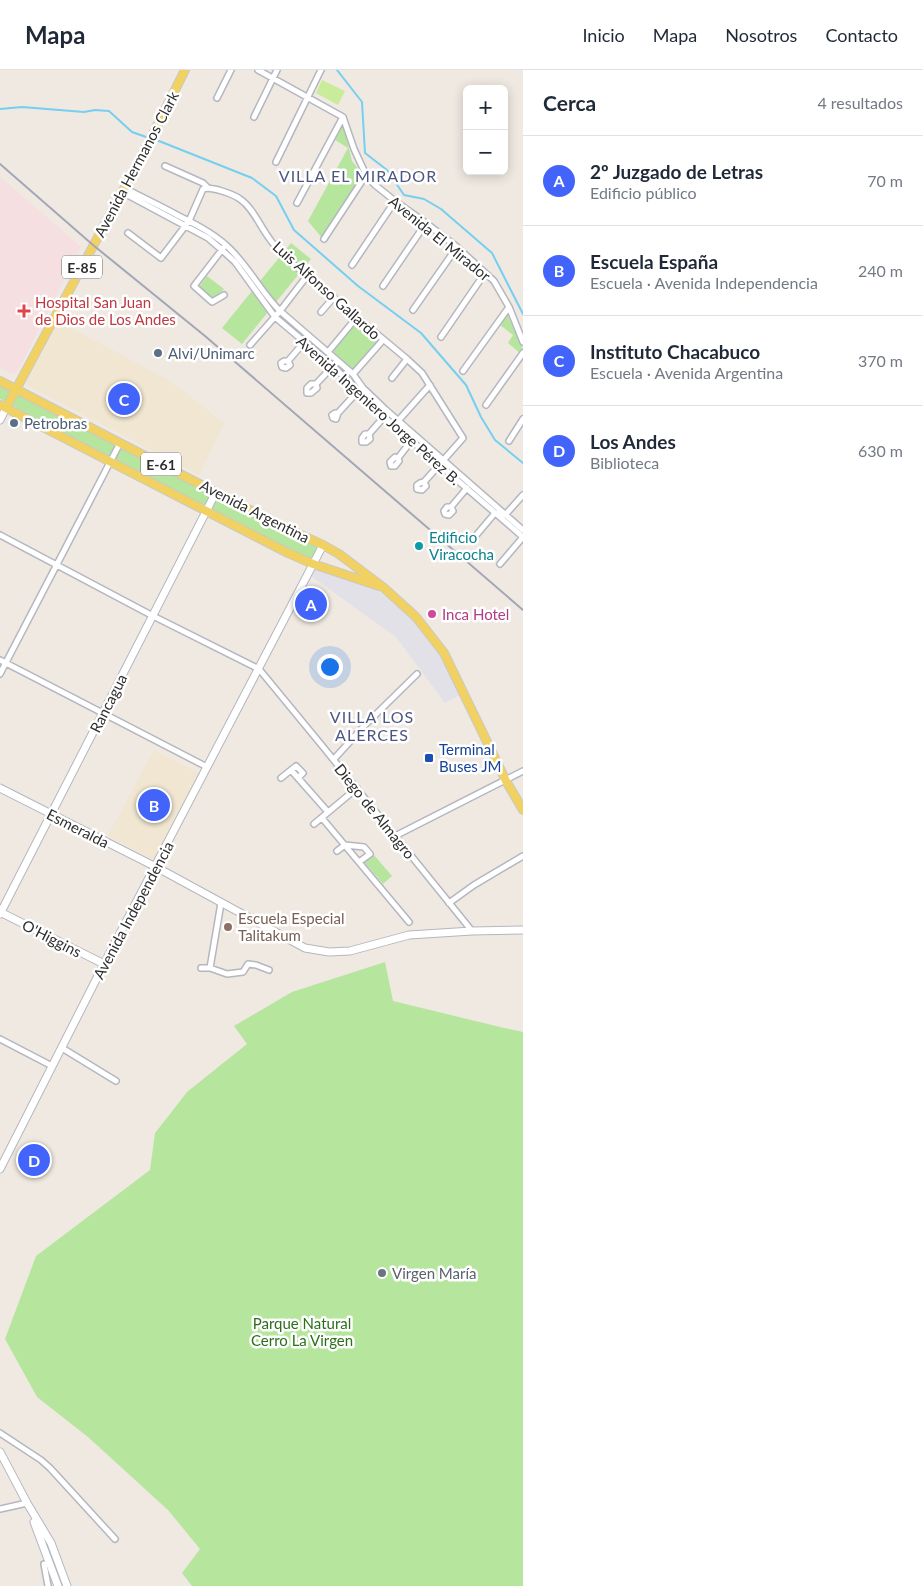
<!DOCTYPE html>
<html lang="es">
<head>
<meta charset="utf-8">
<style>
  body { margin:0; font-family:Lato,sans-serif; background:#f6f6f7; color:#1f2937 }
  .controls { position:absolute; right:15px; top:15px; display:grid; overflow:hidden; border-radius:8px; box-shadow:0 2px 12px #0003 }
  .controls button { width:45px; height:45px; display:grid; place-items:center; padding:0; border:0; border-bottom:1px solid #e0e1e3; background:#fff; color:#1f2937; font:25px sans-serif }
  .you { position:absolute; left:329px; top:596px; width:18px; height:18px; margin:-12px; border:4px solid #fff; border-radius:50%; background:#1a73e8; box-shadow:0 0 0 8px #1a73e833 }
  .badge { display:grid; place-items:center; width:32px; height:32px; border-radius:50%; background:#4264fb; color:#fff; font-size:16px; font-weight:700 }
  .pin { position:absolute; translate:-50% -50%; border:2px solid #fff; box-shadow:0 1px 5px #0006 }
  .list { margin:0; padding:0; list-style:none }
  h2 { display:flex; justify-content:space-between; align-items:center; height:65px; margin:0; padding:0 20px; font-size:21px }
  h2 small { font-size:16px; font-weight:400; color:#747a83 }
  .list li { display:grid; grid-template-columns:32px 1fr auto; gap:15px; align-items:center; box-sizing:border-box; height:90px; padding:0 20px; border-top:1px solid #e0e1e3 }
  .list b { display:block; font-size:19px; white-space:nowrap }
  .list p { margin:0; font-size:16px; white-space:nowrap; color:#747a83 }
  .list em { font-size:16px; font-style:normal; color:#747a83 }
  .map { position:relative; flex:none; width:523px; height:1516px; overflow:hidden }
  header { display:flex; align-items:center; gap:30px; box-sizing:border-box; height:70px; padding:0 25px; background:#fff; border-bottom:1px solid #e0e1e3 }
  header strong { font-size:24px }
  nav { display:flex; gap:28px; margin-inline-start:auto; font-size:18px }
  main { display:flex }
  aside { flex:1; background:#fff }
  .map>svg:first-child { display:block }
</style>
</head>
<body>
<header>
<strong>Mapa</strong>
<nav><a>Inicio</a><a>Mapa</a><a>Nosotros</a><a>Contacto</a></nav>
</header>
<main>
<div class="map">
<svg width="523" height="1516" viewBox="0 0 523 1516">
  <rect width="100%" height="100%" fill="#efe9e1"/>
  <path fill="#e3e1e8" d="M315 499 377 520 413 550 440 584 463 623 445 633 396 567 311 506Z"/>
  <path fill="#f0e6d1" d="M60 252 170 311 224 353 199 405 25 314Z
    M154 680 199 703 153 789 108 766Z"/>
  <path fill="#f5dfe0" d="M0 107 81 177 18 300 14 304 0 298Z"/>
  <path fill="#b6e59e" d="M343 54 352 91 364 106 322 168 308 151 348 78 335 70Z
    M291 173 311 189 242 274 222 258Z
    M207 206 224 219 215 228 212 229 199 217Z
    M507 244 523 279 520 283 508 273 513 265 500 255Z
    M356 253 378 271 354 300 331 281Z
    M0 312 266 449 317 477 311 492 286 481 0 329Z
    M374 785 392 806 383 814 364 792Z
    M385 892 393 931 500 957 523 962V1516H192L182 1503 200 1479 168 1440 88 1367 37 1327 5 1269 36 1186 150 1100 155 1063 159 1058 187 1022 247 974 234 956 292 922Z"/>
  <path fill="#c9ec9a" d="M322 10 345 21 338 35 316 23Z"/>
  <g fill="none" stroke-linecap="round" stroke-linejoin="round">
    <path stroke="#75cff0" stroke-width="2" d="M337 0 362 32 365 83 387 100 404 125 424 129 441 139 492 183 523 244
      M0 39 22 37 84 42 95 40 109 41 132 62 149 68
      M154 69 252 108 276 126 294 160 358 216 421 263 466 315 481 347 495 370 523 393"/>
    <defs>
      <path id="minor" d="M258 0 343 47 354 79 366 105 375 115 395 131 426 153 457 177 494 211 509 237 523 272
        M217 28 231 0
        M254 47 277 0
        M276 92 321 0
        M165 96 203 113 207 117
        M124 118C142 127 161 136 179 146 195 154 213 163 227 176 248 195 260 221 280 241L353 304 363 318 386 340 523 460
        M122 122 208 168 222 180 235 192 275 247 333 296 384 347 523 467
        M297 133 343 47
        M128 163 161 188 189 151 203 119C211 116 233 124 240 129 253 138 260 156 269 168 274 176 281 182 287 189L407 289 422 303 463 368 424 412 420 413 417 415V419L422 420 426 416 424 412
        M324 169 366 105
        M224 177 194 216 212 232 224 225
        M352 195 395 131
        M383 216 426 153
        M413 240 457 177
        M321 242 334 227
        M441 267 485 203
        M250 275 280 241 307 206
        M328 282 357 247
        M288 291 290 295 286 298 282 297 281 293 284 291H288L307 269
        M463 301 509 237
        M353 304 383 270
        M392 308 407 289
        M316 314 317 318 311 323H307V318L311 314H316L333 296
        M486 335 523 283
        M338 343 336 349 333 348 332 345 335 343H338L360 319
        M397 352 430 315
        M369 364 370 369 366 372H362V368L365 364H369L384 347
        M509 371 523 349
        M398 388 399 391 395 396H391L390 392 395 387 398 388 412 370
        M451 437 453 441 449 445 445 444 444 441 447 437H451L467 418
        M0 465 153 546 259 599 324 678 472 861
        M473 469 495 443 505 445 523 425
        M500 494 523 467
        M0 590 207 697
        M0 604 120 373
        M334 689 366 654 417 604
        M291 700 328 742
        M281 708 296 696 303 703 298 708
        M322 748 409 852
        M314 754 357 718
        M395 766 523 701
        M337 781 345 775 364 777 370 784 359 792
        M221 833 210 898 227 904 243 902 248 894 256 895 269 900
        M449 833 474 815 523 786
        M201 898H210
        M0 969 52 996
        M62 978 116 1011
        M0 1363 41 1390 50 1398 115 1469
        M0 1439 27 1433
        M44 1494 48 1516"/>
      <path id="secondary" d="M0 350 6 338
        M0 718 156 797 305 878 329 882 350 881 409 865 472 861 523 860
        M0 842 104 894
        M0 844 216 422
        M0 1099 104 894 323 475
        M0 1382 27 1433 51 1473 67 1516
        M34 1452 58 1516"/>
      <path id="primary" d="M0 311 273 452 323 475 339 484 384 518 416 547 444 583 506 711 523 740
        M0 335 288 483 313 494 379 516
        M6 338 147 76 185 0"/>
    </defs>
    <use href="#minor" stroke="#b4b7c1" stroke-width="8"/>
    <use href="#secondary" stroke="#b4b7c1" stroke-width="9"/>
    <use href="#primary" stroke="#c9c9c9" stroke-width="10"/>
    <use href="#minor" stroke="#fff" stroke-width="5"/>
    <use href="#secondary" stroke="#fff" stroke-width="7"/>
    <use href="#primary" stroke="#f2d163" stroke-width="8"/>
    <path stroke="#a3a6b8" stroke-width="2" d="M0 94 93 175 205 266 523 540"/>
  </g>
  <path fill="#e0444e" stroke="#fff" stroke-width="2" d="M21.5 233.5h5v5h5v5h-5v5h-5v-5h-5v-5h5z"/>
  <g fill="#5c6f8a" stroke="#fff" stroke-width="2">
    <circle cx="158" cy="283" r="5"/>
    <circle cx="14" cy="353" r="5"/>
  </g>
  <circle fill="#0f9aa8" stroke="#fff" stroke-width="2" cx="419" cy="476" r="5"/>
  <circle fill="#d1479c" stroke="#fff" stroke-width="2" cx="432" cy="544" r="5"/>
  <rect fill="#1a4fb4" stroke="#fff" stroke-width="2" x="424" y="683" width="10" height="10" rx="2.5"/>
  <circle fill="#8d6e63" stroke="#fff" stroke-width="2" cx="228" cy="857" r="5"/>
  <circle fill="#6b7280" stroke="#fff" stroke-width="2" cx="382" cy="1203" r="5"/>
  <g text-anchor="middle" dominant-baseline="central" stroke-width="5" stroke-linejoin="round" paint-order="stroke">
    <g fill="#fff" stroke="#6d6d6d" stroke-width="1">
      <rect x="62" y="185.5" width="40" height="23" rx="4"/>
      <rect x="141" y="382.5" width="40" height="23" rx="4"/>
    </g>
    <g font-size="14" font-weight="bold" fill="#2e2e2e">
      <text x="82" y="197">E-85</text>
      <text x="161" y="394">E-61</text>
    </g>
    <g font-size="15" fill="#2e2e2e" stroke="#fff">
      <text transform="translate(136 94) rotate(-62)">Avenida Hermanos Clark</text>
      <text transform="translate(440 168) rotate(39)">Avenida El Mirador</text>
      <text transform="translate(327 220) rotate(42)">Luis Alfonso Gallardo</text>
      <text transform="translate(379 340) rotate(42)">Avenida Ingeniero Jorge Pérez B.</text>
      <text transform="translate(255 441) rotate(27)">Avenida Argentina</text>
      <text transform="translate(108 633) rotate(-63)">Rancagua</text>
      <text transform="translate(375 741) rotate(51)">Diego de Almagro</text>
      <text transform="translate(78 758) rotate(27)">Esmeralda</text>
      <text transform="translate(133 840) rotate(-62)">Avenida Independencia</text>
      <text transform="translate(52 868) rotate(27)">O'Higgins</text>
    </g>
    <g font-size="15" fill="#be3a42" stroke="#fff" text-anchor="start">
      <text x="35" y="232">Hospital San Juan<tspan x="35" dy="17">de Dios de Los Andes</tspan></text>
    </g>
    <g font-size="15" fill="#4e5e75" stroke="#fff" text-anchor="start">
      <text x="168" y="283">Alvi/Unimarc</text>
      <text x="24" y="353">Petrobras</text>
    </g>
    <g font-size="15" fill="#0d838f" stroke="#fff" text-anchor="start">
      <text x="429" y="467">Edificio<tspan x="429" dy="17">Viracocha</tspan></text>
    </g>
    <g font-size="15" fill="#b23c85" stroke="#fff" text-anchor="start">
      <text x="442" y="544">Inca Hotel</text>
    </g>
    <g font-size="15" fill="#164399" stroke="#fff" text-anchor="start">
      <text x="439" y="679">Terminal<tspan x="439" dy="17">Buses JM</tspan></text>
    </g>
    <g font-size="15" fill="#785e54" stroke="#fff" text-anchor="start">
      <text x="238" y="848">Escuela Especial<tspan x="238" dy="17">Talitakum</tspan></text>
    </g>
    <g font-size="15" fill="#5b616d" stroke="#fff" text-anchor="start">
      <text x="392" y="1203">Virgen María</text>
    </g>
    <g font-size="15" fill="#2c6e1b" stroke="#fff">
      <text x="302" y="1253">Parque Natural<tspan x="302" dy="17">Cerro La Virgen</tspan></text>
    </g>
    <g font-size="16" letter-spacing="1" fill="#4d5680" stroke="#fff">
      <text x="358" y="105">VILLA EL MIRADOR</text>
      <text x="372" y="646">VILLA LOS<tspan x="372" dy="18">ALERCES</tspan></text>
    </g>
  </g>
</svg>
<div class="controls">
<button>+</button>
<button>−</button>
</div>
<div class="you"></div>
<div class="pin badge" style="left:311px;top:534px">A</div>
<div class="pin badge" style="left:154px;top:735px">B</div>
<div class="pin badge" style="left:124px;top:329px">C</div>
<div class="pin badge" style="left:34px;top:1090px">D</div>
</div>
<aside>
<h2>Cerca<small>4 resultados</small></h2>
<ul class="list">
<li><span class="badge">A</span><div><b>2º Juzgado de Letras</b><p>Edificio público</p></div><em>70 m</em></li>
<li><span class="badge">B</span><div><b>Escuela España</b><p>Escuela · Avenida Independencia</p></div><em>240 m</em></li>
<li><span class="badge">C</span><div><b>Instituto Chacabuco</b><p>Escuela · Avenida Argentina</p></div><em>370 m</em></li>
<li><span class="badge">D</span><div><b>Los Andes</b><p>Biblioteca</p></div><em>630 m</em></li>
</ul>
</aside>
</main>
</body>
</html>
